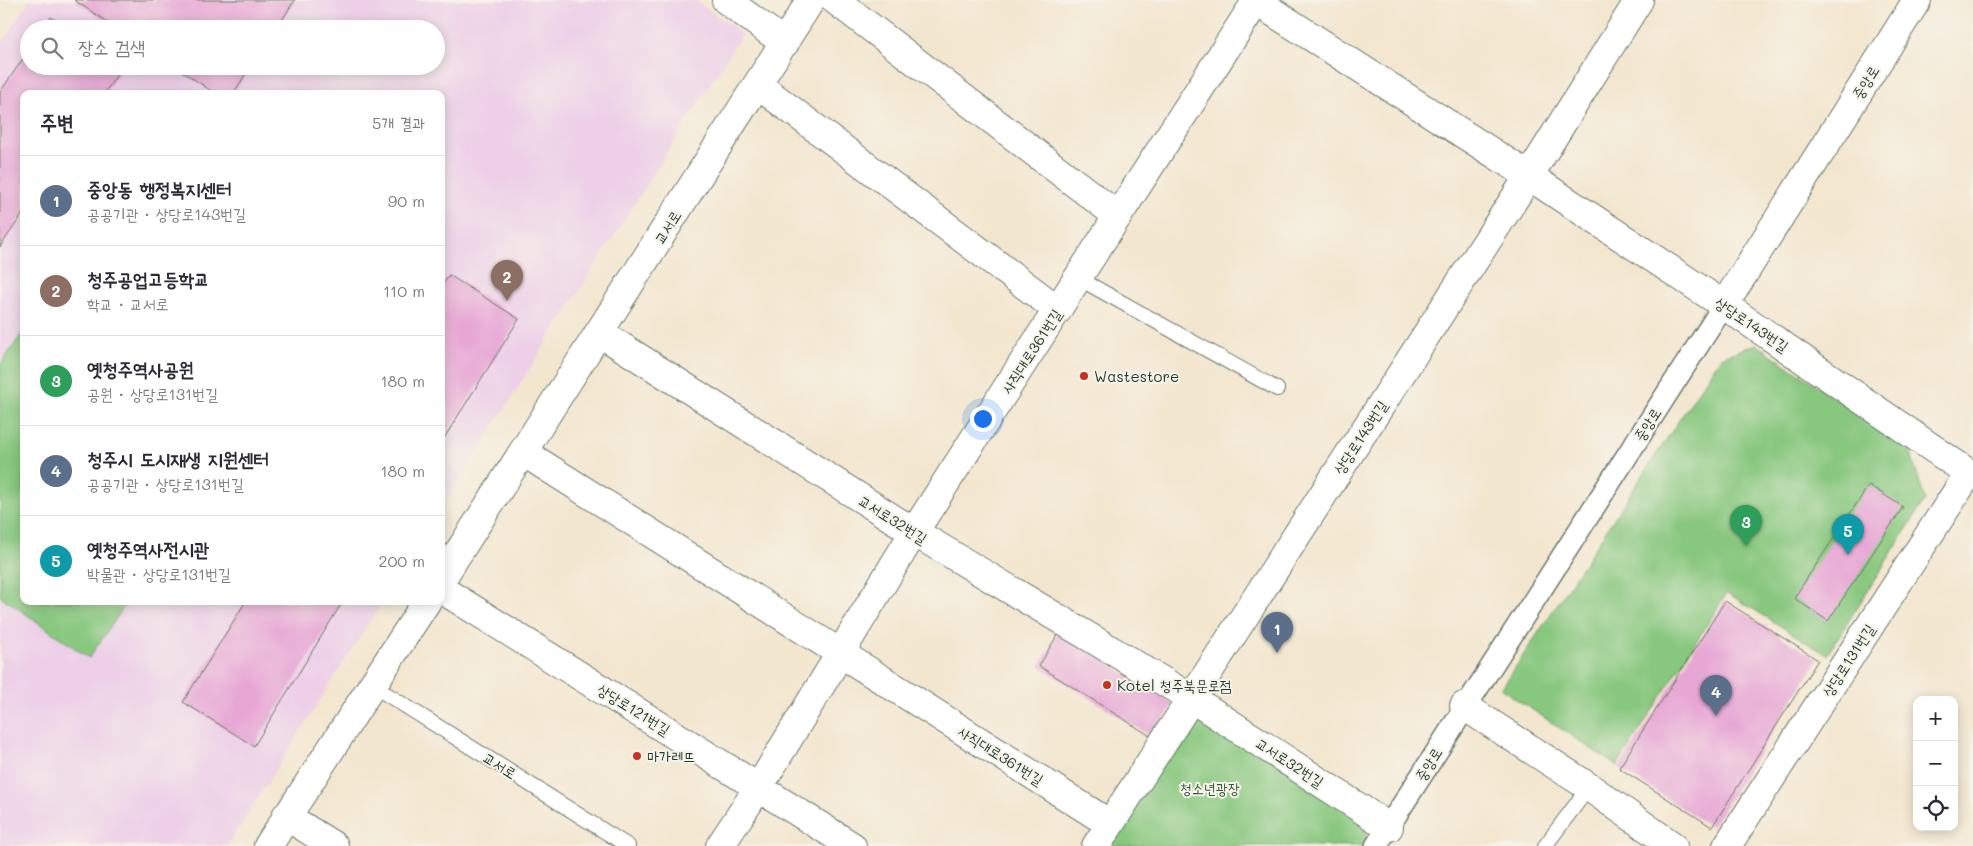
<!DOCTYPE html>
<html lang="ko">
<head>
<meta charset="utf-8">
<style>
  body { margin:0; font-family:Mali,"Poor Story",sans-serif; background:#f2f2f3; color:#2b2b33 }
  .controls { position:absolute; right:15px; bottom:15px; display:grid; overflow:hidden; border-radius:10px; box-shadow:0 2px 12px #0003 }
  .controls button { width:45px; height:45px; display:grid; place-items:center; padding:0; border:0; border-bottom:1px solid #e1e1e2; background:#fff; color:#2b2b33; font:25px sans-serif }
  .you { position:absolute; left:982px; top:418px; width:18px; height:18px; margin:-12px; border:4px solid #fff; border-radius:50%; background:#1a73e8; box-shadow:0 0 0 8px #1a73e833 }
  .badge { display:grid; place-items:center; width:32px; height:32px; border-radius:50%; background:#0b8043; color:#fff; font-size:16px; font-weight:700 }
  .pin { position:absolute; translate:-50% -41px; filter:drop-shadow(0 1px 2px #0008) }
  .pin::after { content:''; position:absolute; top:26px; width:18px; height:15px; background:inherit; clip-path:polygon(0 0,100% 0,50% 100%) }
  .list { margin:0; padding:0; list-style:none }
  h2 { display:flex; justify-content:space-between; align-items:center; height:65px; margin:0; padding:0 20px; font-size:21px }
  h2 small { font-size:16px; font-weight:400; color:#7c7c81 }
  .list li { display:grid; grid-template-columns:32px 1fr auto; gap:15px; align-items:center; box-sizing:border-box; height:90px; padding:0 20px; border-top:1px solid #e1e1e2 }
  .list b { display:block; font-size:19px; white-space:nowrap }
  .list p { margin:0; font-size:16px; white-space:nowrap; color:#7c7c81 }
  .list em { font-size:16px; font-style:normal; color:#7c7c81 }
  .icon { flex:none; width:28px; height:28px; fill:none; stroke:currentColor; stroke-width:2; stroke-linecap:round; stroke-linejoin:round }
  .map { position:relative; flex:none; width:1973px; height:846px; overflow:hidden }
  .search { position:absolute; background:#fff; box-shadow:0 2px 12px #0003; left:20px; top:20px; width:425px; height:55px; display:flex; align-items:center; gap:12px; box-sizing:border-box; padding:0 18px; border-radius:28px; color:#7c7c81; font-size:19px }
  .panel { position:absolute; background:#fff; box-shadow:0 2px 12px #0003; left:20px; top:90px; width:425px; height:515px; border-radius:10px }
  .map>svg:first-child { display:block }
</style>
</head>
<body>
<div class="map">
<svg width="1973" height="846" viewBox="0 0 1973 846">
  <rect width="100%" height="100%" fill="#f7f3e8"/>
  <filter id="ink" filterUnits="userSpaceOnUse"><feTurbulence type="fractalNoise" baseFrequency=".02" numOctaves="2"/><feDisplacementMap in="SourceGraphic" scale="10" xChannelSelector="R" yChannelSelector="G"/><feConvolveMatrix kernelMatrix="1 2 1 2 8 2 1 2 1" color-interpolation-filters="sRGB"/></filter>
  <filter id="wash" filterUnits="userSpaceOnUse"><feTurbulence type="fractalNoise" baseFrequency=".0096" numOctaves="4" result="noise"/><feDisplacementMap in="SourceGraphic" scale="20" xChannelSelector="R" yChannelSelector="G"/><feGaussianBlur stdDeviation="1.12" result="paint"/><feColorMatrix in="noise" values="0 0 0 0 0 0 0 0 0 0 0 0 0 0 0 0 0 1.4 0 .05"/><feComposite in="paint" operator="in"/></filter>
  <g filter="url(#wash)">
    <rect width="100%" height="100%" fill="#f3e6cf"/>
    <path fill="#edd0e8" fill-rule="evenodd" d="M30 0H695L742 34 441 509V94H24V601H383L227 846H0V47ZM29 29H436V66H29Z"/>
    <path fill="#87c77e" stroke="#538259" d="M24 331V601H128L89 658 0 596V365Z
      M1756 344 1910 450 1925 500 1827 655 1727 593 1617 766 1501 689 1721 357Z
      M1193 708 1359 817 1371 843 1369 846H1105Z"/>
    <g id="blocks">
      <path fill="#e7a7d5" d="M74 0H295L276 29H118Z
        M51 17 68 29H43Z
        M29 50V66H123L104 94H24V212L0 247V92Z
        M174 66H251L233 94H216Z
        M449 275 519 319 441 443V287Z
        M1869 485 1903 507 1828 621 1794 598Z
        M246 601H343L254 746 183 702Z
        M1725 601 1818 660 1712 827 1619 768Z
        M1059 632 1174 704 1152 737 1039 666Z"/>
    </g>
  </g>
  <g filter="url(#ink)">
    <use href="#blocks" fill-opacity="0" stroke="#69786a" stroke-width="1"/>
    <g fill="none" stroke-linecap="round" stroke-linejoin="round">
      <defs>
        <path id="service" d="M1078 278 1277 389
          M372 685 628 846
          M1545 846 1589 787"/>
        <path id="pedestrian" d="M1376 846 1724 305"/>
        <path id="minor" d="M726 0 785 43
          M835 0 1118 216
          M1254 0 1529 176 1724 305 1973 476
          M758 85 1058 310
          M1724 305 1917 0
          M600 333 914 532 1191 698 1389 827
          M523 452 1110 824
          M441 580 811 0
          M441 589 852 846
          M1464 706 1589 787 1673 846
          M286 816 334 846
          M268 846 427 601
          M720 846 759 787 914 532 1257 0
          M1096 846 1529 176 1639 0
          M1727 846 1969 473"/>
      </defs>
      <use href="#service" stroke="#69786a" stroke-width="16"/>
      <use href="#pedestrian" stroke="#69786a" stroke-width="24"/>
      <use href="#minor" stroke="#69786a" stroke-width="30"/>
      <use href="#service" stroke="#fff" stroke-width="14"/>
      <use href="#pedestrian" stroke="#fff" stroke-width="21"/>
      <use href="#minor" stroke="#fff" stroke-width="28"/>
    </g>
  </g>
  <g fill="#c8321e" stroke="#f7f3e8" stroke-width="2">
    <circle cx="1084" cy="376" r="5"/>
    <circle cx="1107" cy="685" r="5"/>
    <circle cx="637" cy="756" r="5"/>
  </g>
  <g text-anchor="middle" dominant-baseline="central" stroke-width="4" stroke-linejoin="round" paint-order="stroke">
    <g font-size="15" fill="#1f3d34" stroke="#f7f3e8">
      <text transform="translate(1865 82) rotate(-58)">중앙로</text>
      <text transform="translate(667 227) rotate(-58)">교서로</text>
      <text transform="translate(1752 324) rotate(34)">상당로143번길</text>
      <text transform="translate(1031 351) rotate(-57)">사직대로361번길</text>
      <text transform="translate(1647 424) rotate(-57)">중앙로</text>
      <text transform="translate(1360 437) rotate(-57)">상당로143번길</text>
      <text transform="translate(893 519) rotate(32)">교서로32번길</text>
      <text transform="translate(1848 660) rotate(-57)">상당로131번길</text>
      <text transform="translate(634 709) rotate(32)">상당로121번길</text>
      <text transform="translate(1001 755) rotate(32)">사직대로361번길</text>
      <text transform="translate(1290 762) rotate(33)">교서로32번길</text>
      <text transform="translate(1428 764) rotate(-58)">중앙로</text>
      <text transform="translate(500 765) rotate(32)">교서로</text>
    </g>
    <g font-size="15" fill="#1f3d34" stroke="#f7f3e8" text-anchor="start">
      <text x="1094" y="376">Wastestore</text>
      <text x="1117" y="685">Kotel 청주북문로점</text>
      <text x="647" y="756">마가레뜨</text>
    </g>
    <g font-size="15" fill="#345943" stroke="#f7f3e8">
      <text x="1210" y="788">청소년광장</text>
    </g>
  </g>
</svg>
<div class="controls">
<button>+</button>
<button>−</button>
<button><svg class="icon" aria-label="locate" viewBox="0 0 24 24"><circle cx="12" cy="12" r="6"/><path d="M12 2v4M12 18v4M2 12h4M18 12h4"/></svg></button>
</div>
<div class="you"></div>
<div class="pin badge" style="left:1277px;top:653px;background:#5c6f8a">1</div>
<div class="pin badge" style="left:507px;top:301px;background:#8d6e63">2</div>
<div class="pin badge" style="left:1746px;top:546px;background:#2e9e5b">3</div>
<div class="pin badge" style="left:1716px;top:716px;background:#5c6f8a">4</div>
<div class="pin badge" style="left:1848px;top:555px;background:#0f9aa8">5</div>
<div class="search"><svg class="icon" aria-label="search" viewBox="0 0 24 24"><circle cx="10" cy="10" r="6"/><path d="M15 15l6 6"/></svg>장소 검색</div>
<section class="panel">
<h2>주변<small>5개 결과</small></h2>
<ul class="list">
<li><span class="badge" style="background:#5c6f8a">1</span><div><b>중앙동 행정복지센터</b><p>공공기관 · 상당로143번길</p></div><em>90 m</em></li>
<li><span class="badge" style="background:#8d6e63">2</span><div><b>청주공업고등학교</b><p>학교 · 교서로</p></div><em>110 m</em></li>
<li><span class="badge" style="background:#2e9e5b">3</span><div><b>옛청주역사공원</b><p>공원 · 상당로131번길</p></div><em>180 m</em></li>
<li><span class="badge" style="background:#5c6f8a">4</span><div><b>청주시 도시재생 지원센터</b><p>공공기관 · 상당로131번길</p></div><em>180 m</em></li>
<li><span class="badge" style="background:#0f9aa8">5</span><div><b>옛청주역사전시관</b><p>박물관 · 상당로131번길</p></div><em>200 m</em></li>
</ul>
</section>
</div>
</body>
</html>
